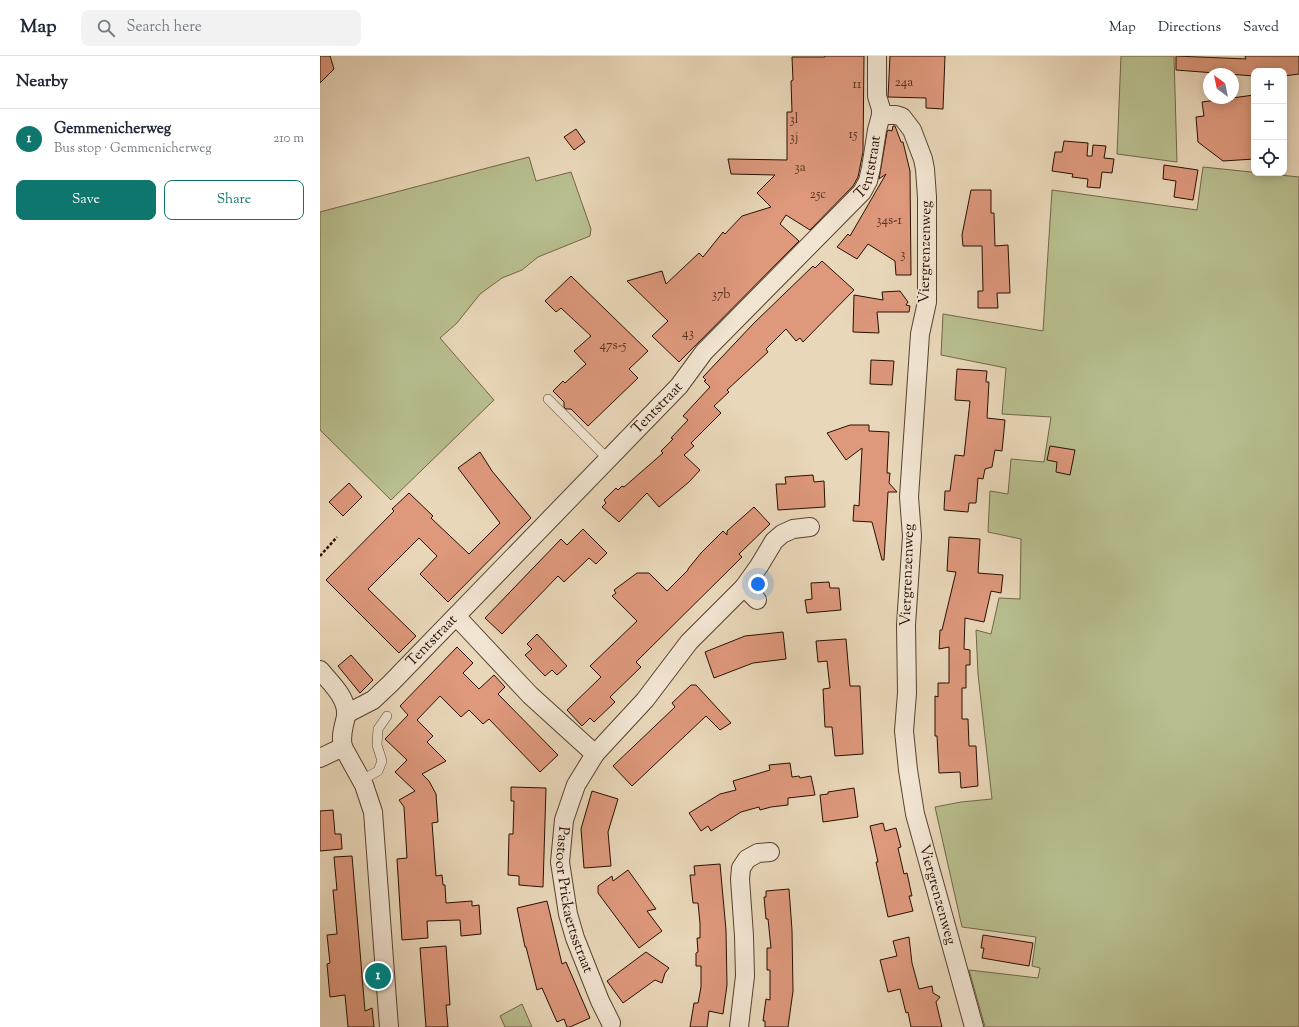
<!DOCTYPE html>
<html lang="en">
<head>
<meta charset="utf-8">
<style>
  body { margin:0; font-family:"Sorts Mill Goudy",serif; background:#f2f2f3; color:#1f2937 }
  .controls { position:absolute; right:12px; top:12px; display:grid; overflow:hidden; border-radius:8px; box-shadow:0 2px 10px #0003 }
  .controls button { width:36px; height:36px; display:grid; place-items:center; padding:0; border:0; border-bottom:1px solid #e0e1e3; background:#fff; color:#1f2937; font:20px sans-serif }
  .compass { position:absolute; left:883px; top:12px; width:36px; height:36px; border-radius:50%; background:#fff; box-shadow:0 2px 10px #0003; rotate:327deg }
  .you { position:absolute; left:438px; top:528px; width:14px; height:14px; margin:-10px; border:3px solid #fff; border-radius:50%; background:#1a73e8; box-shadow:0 0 0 6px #1a73e833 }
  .badge { display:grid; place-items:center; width:26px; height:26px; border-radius:50%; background:#0f766e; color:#fff; font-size:13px; font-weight:700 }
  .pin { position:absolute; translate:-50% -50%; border:2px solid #fff; box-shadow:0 1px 4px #0006 }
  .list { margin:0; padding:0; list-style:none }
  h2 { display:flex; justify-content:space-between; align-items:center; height:52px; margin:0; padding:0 16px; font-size:17px }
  h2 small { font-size:13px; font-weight:400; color:#747a83 }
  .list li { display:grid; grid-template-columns:26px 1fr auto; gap:12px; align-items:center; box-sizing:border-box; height:60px; padding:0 16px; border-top:1px solid #e0e1e3 }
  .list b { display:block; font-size:15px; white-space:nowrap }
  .list p { margin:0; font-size:13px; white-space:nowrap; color:#747a83 }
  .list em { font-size:13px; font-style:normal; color:#747a83 }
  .actions { display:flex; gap:8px; padding:12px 16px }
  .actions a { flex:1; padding:9px 0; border:1px solid #0f766e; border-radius:8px; text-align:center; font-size:14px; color:#0f766e }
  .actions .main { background:#0f766e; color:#fff }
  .icon { flex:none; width:22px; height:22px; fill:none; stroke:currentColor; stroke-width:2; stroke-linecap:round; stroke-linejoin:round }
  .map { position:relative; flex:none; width:979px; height:971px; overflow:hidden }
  header { display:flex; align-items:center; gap:24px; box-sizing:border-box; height:56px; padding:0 20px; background:#fff; border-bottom:1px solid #e0e1e3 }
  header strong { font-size:19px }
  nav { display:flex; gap:22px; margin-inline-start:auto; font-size:14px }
  .search { width:280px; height:36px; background:#f2f2f3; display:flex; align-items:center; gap:10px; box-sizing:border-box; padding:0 14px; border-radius:8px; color:#747a83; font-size:15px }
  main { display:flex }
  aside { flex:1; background:#fff }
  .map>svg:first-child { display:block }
</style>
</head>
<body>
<header>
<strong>Map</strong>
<div class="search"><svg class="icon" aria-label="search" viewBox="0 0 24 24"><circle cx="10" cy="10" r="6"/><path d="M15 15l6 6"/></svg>Search here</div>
<nav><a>Map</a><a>Directions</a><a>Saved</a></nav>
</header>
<main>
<aside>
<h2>Nearby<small></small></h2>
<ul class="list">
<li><span class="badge">1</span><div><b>Gemmenicherweg</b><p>Bus stop · Gemmenicherweg</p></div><em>210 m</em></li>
</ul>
<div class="actions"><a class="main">Save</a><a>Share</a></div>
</aside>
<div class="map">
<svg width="979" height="971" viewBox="0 0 979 971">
  <rect width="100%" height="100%" fill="#e9d7b9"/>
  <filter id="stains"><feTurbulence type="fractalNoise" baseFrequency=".005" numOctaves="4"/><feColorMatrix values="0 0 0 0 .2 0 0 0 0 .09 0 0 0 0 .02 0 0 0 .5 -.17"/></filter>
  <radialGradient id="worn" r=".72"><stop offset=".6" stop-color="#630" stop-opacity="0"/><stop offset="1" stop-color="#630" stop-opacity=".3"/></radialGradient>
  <path fill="#b8be8e" stroke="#706648" d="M801 0H854L857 106 797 98Z
    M209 101 216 125 251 116 271 173 270 180 218 201 202 214 182 222 160 238 137 267 120 282 174 344 71 444 0 374V156Z
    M883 111 979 121V971H665L649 914 718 922 720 912 712 910 716 881 642 871 615 751 641 746 672 743 658 618 656 574 671 578 679 542 700 543 701 483 668 476 670 435 688 438 691 403 724 406 731 361 682 358 686 312 621 299 623 258 723 275 732 134 877 154Z
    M202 948 212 971H185L180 960Z"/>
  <path fill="#de987c" stroke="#280f01" d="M0 0H10L14 13 0 27Z
    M505 0H544L543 96 538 121 533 130 490 174 466 159 460 168 479 185 359 306 332 280 348 265 307 225 342 215 346 228 379 197 383 201 403 176 405 178 422 160 451 151 437 137 455 119 411 118 408 103 467 104V56H472L471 25 473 24 472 1H505Z
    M570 0H625L623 53 606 52V42L568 41Z
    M856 0 926 3 925 0H979V18L964 20V15H934V20L856 14Z
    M934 39V103L903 105 878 86 876 61 884 60 882 46Z
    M573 70H575L581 86H583L590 115 591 219H576L575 205 548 188 537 203 517 191 528 178 530 180 566 118 559 123 567 76 568 74 572 75Z
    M256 73 265 86 254 94 244 81Z
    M744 85 768 87 767 100H772L773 89 786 90 784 102 794 103 792 117 782 116 780 132 767 131 768 123 752 121 753 118 732 115 735 96H742Z
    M844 109 878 114 873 144 854 141 856 125 843 123Z
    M651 134H671V157H674L675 190 688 189 690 237H677L678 252H658V235H663L662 190H643L642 179Z
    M502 205 534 234 483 286 480 282 476 285 466 273 446 293 448 296 407 334 409 336 394 350 401 357 371 387 374 390 364 399 380 414 369 426 339 451 327 437 299 466 282 451 286 447 284 444 296 432 298 434 302 430 304 431 343 397 341 395 353 383 351 382 368 364 363 360 390 331 384 325 386 324 383 321 433 268 493 210 495 212Z
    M251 220 328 295 309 313 318 322 268 370 251 353H246L244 351V346L233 335 243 325 245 327 266 308 254 295 271 280 241 252 236 256 225 245Z
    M580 235 588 246 586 249 590 250 589 256H557L559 277 533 276 534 239 563 244 562 236Z
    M551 304 574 305 572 329 550 328Z
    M637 313 667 315 666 326H669L667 362 685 364 682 395 675 394 672 411 665 413 663 423 658 422 656 447H649L648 456 624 454 625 435H630L635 399 644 400 650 345 635 344Z
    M530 369H549V375L569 376 567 417H570L569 427 577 436H568L564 504H562L552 466 533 465 534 449 539 450 542 392 526 404 507 377Z
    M730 390 755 394 750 419 736 416 737 406 727 404Z
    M160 396 172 415 211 462 128 546 100 518 117 500 99 482 48 533 96 580 79 597 6 524 74 455 72 453 89 437 113 460 111 462 149 498 180 467 138 412Z
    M493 419 494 426 504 425 505 451 458 454 456 428H466L465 421Z
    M29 427 42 441 23 460 9 446Z
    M434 451 450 468 419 498 422 501 316 606 321 611 290 641 295 646 274 666 270 662 262 670 247 654 281 621 270 610 317 565 292 540 296 537 294 534 317 517H329L347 535 368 514V513L381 497 403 475 407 479V475Z
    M263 473 287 497 276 508 269 502 244 526 238 520 182 578 165 562 241 483 247 489Z
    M629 481 660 483 658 517 683 519 681 537 671 535 664 566 645 562 644 593 650 594V609H646V632H642V663H648L649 690H656L658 730 641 732 640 716 619 717 617 680H615V640L618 641V627H629V591L619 593 620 574H622L636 516 627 515Z
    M509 526 510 532H519L521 554 487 557 485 544 492 543 491 527Z
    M463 576 466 603 433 607 394 622 385 596 425 580Z
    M217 578 247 610 237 619 232 614 225 620 205 599 212 593 207 588Z
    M526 583 530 630H540L543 698 515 700 512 671H505L503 633 510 632 507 605 498 606 496 585Z
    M137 591 153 607 143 617 159 633 174 619 185 631 178 638 238 699 220 716 169 663 163 668 149 654 141 661 120 640 97 664 113 680 107 686 126 705 102 718 109 725 116 738 118 766 112 767 116 820 122 819 123 829H125L126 847 152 845V850L159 849 161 878 141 880 140 864 107 865 108 882 82 884 77 803 87 802 84 751 79 744 95 735 75 716 87 704 65 683 88 659 80 650Z
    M31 599 53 624 40 637 18 610Z
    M371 629H376L411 667 400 674 386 660 312 730 293 710 355 651 352 647Z
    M470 707 472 721 479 720 480 722 491 720 495 739 468 742V749L451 751 440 754 439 751 421 756 391 775 388 770 381 775 369 757 400 738 416 734 413 725 450 714 449 709Z
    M191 731 226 732 223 831 199 829V820L188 819 189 778H193L194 745H191Z
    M534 732 538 761 503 766 500 739 508 738V736Z
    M272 735 298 743 288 776 291 810 264 812 261 773Z
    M13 754 15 778H21L22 793 0 795V755Z
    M563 767 565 775 576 772 581 791 578 792 584 818 587 817 592 840H589L593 855 568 861 556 806H558L550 770Z
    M32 800 45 955 52 952 54 971H28L25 939 10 941 7 908 10 907 7 879 17 878 13 834H17L14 801Z
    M400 808 406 874 407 929 403 958 389 955 387 971H370L374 947H378L381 931V910H376V897L378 896 377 882H380V867L378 847H373L370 819H375L374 810Z
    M308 814 336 853 327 855 342 875 319 892 278 837V830L292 820 293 825Z
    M469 833 472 874 473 935 468 971H445V965H443L446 943 450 944V914H447V892H451L448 863H446L444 841H446V835Z
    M227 845 242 908 246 906 270 962 250 971H247L244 963 237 966 222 932 217 934 206 891H205L197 852Z
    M663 879 713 887 709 910 662 902 664 892H661Z
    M589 881 592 907 599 933 612 930 613 937 620 941 616 946 622 971H591L588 956 586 957 580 933 568 936 560 904 577 900 573 885Z
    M126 890 130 949H126L128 971H106L100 892Z
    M326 896 349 912 345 917 342 927 335 924 303 947 287 925Z"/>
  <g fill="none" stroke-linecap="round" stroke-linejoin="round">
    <defs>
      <path id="service" d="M228 343 288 403
        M42 724 58 715 62 705 57 689 58 673 67 660"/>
      <g id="minor">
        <path id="s1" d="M561 59H576L582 61 592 74 603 103 605 113 607 141V246L600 278 589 441 592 480 586 569 587 637 584 675 588 714 595 758 654 971"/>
        <path d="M424 531 439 510 454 485 462 478 473 473 490 471"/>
        <path id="s2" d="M136 560 210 639 275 698 256 729 244 764 240 806 248 858 255 882 280 945 291 967"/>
        <path d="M0 614C10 626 28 642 26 660 24 671 20 679 23 691L44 729 53 756 69 971"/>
        <path id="s3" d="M26 658 53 644 71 627 359 330 384 296 542 136 548 125 551 112 557 74 561 59V53L557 40V0"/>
        <path d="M275 698 325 644 369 586 424 531 437 544"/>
        <path d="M0 702 23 691"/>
        <path d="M419 971 425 920 424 880 420 823 421 812 427 803 438 797 450 796"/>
      </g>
    </defs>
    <use href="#service" stroke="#58412f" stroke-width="10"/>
    <use href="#minor" stroke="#58412f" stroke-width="20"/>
    <path stroke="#280f01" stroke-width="2.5" stroke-dasharray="3 2" stroke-linecap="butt" d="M0 500 17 481"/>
    <use href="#service" stroke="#f1e5d2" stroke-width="9"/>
    <use href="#minor" stroke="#f1e5d2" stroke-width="18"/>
  </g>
  <g text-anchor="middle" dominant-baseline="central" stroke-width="3.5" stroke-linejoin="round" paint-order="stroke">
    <g font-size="13" fill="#563120">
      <text x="584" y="27">24a</text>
      <text x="537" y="29">11</text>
      <text x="474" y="64">3l</text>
      <text x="533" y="79">15</text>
      <text x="474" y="82">3j</text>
      <text x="480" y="112">3a</text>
      <text x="498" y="139">25c</text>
      <text x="569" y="165">34s-1</text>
      <text x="583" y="199">3</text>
      <text x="401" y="239">37b</text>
      <text x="368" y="278">43</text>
      <text x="293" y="290">47s-5</text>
    </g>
    <g font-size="15" fill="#280f01" stroke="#f1e5d2">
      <text stroke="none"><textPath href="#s3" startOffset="762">Tentstraat</textPath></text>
      <text transform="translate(606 196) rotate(-89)">Viergrenzenweg</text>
      <text stroke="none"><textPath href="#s3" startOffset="438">Tentstraat</textPath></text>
      <text transform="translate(588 519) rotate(-88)">Viergrenzenweg</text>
      <text stroke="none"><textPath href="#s3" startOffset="114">Tentstraat</textPath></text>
      <text stroke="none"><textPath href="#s1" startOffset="810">Viergrenzenweg</textPath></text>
      <text stroke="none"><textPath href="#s2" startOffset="351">Pastoor Prickaertsstraat</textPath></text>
    </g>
  </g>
  <rect width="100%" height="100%" filter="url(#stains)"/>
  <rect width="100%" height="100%" fill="url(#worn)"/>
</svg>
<div class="controls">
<button>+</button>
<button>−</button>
<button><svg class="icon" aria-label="locate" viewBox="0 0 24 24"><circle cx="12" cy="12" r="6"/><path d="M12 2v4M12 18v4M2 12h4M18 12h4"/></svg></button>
</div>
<svg class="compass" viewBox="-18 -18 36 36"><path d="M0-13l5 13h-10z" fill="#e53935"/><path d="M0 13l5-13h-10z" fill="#747a83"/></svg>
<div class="you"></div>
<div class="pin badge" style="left:58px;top:920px">1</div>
</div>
</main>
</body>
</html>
